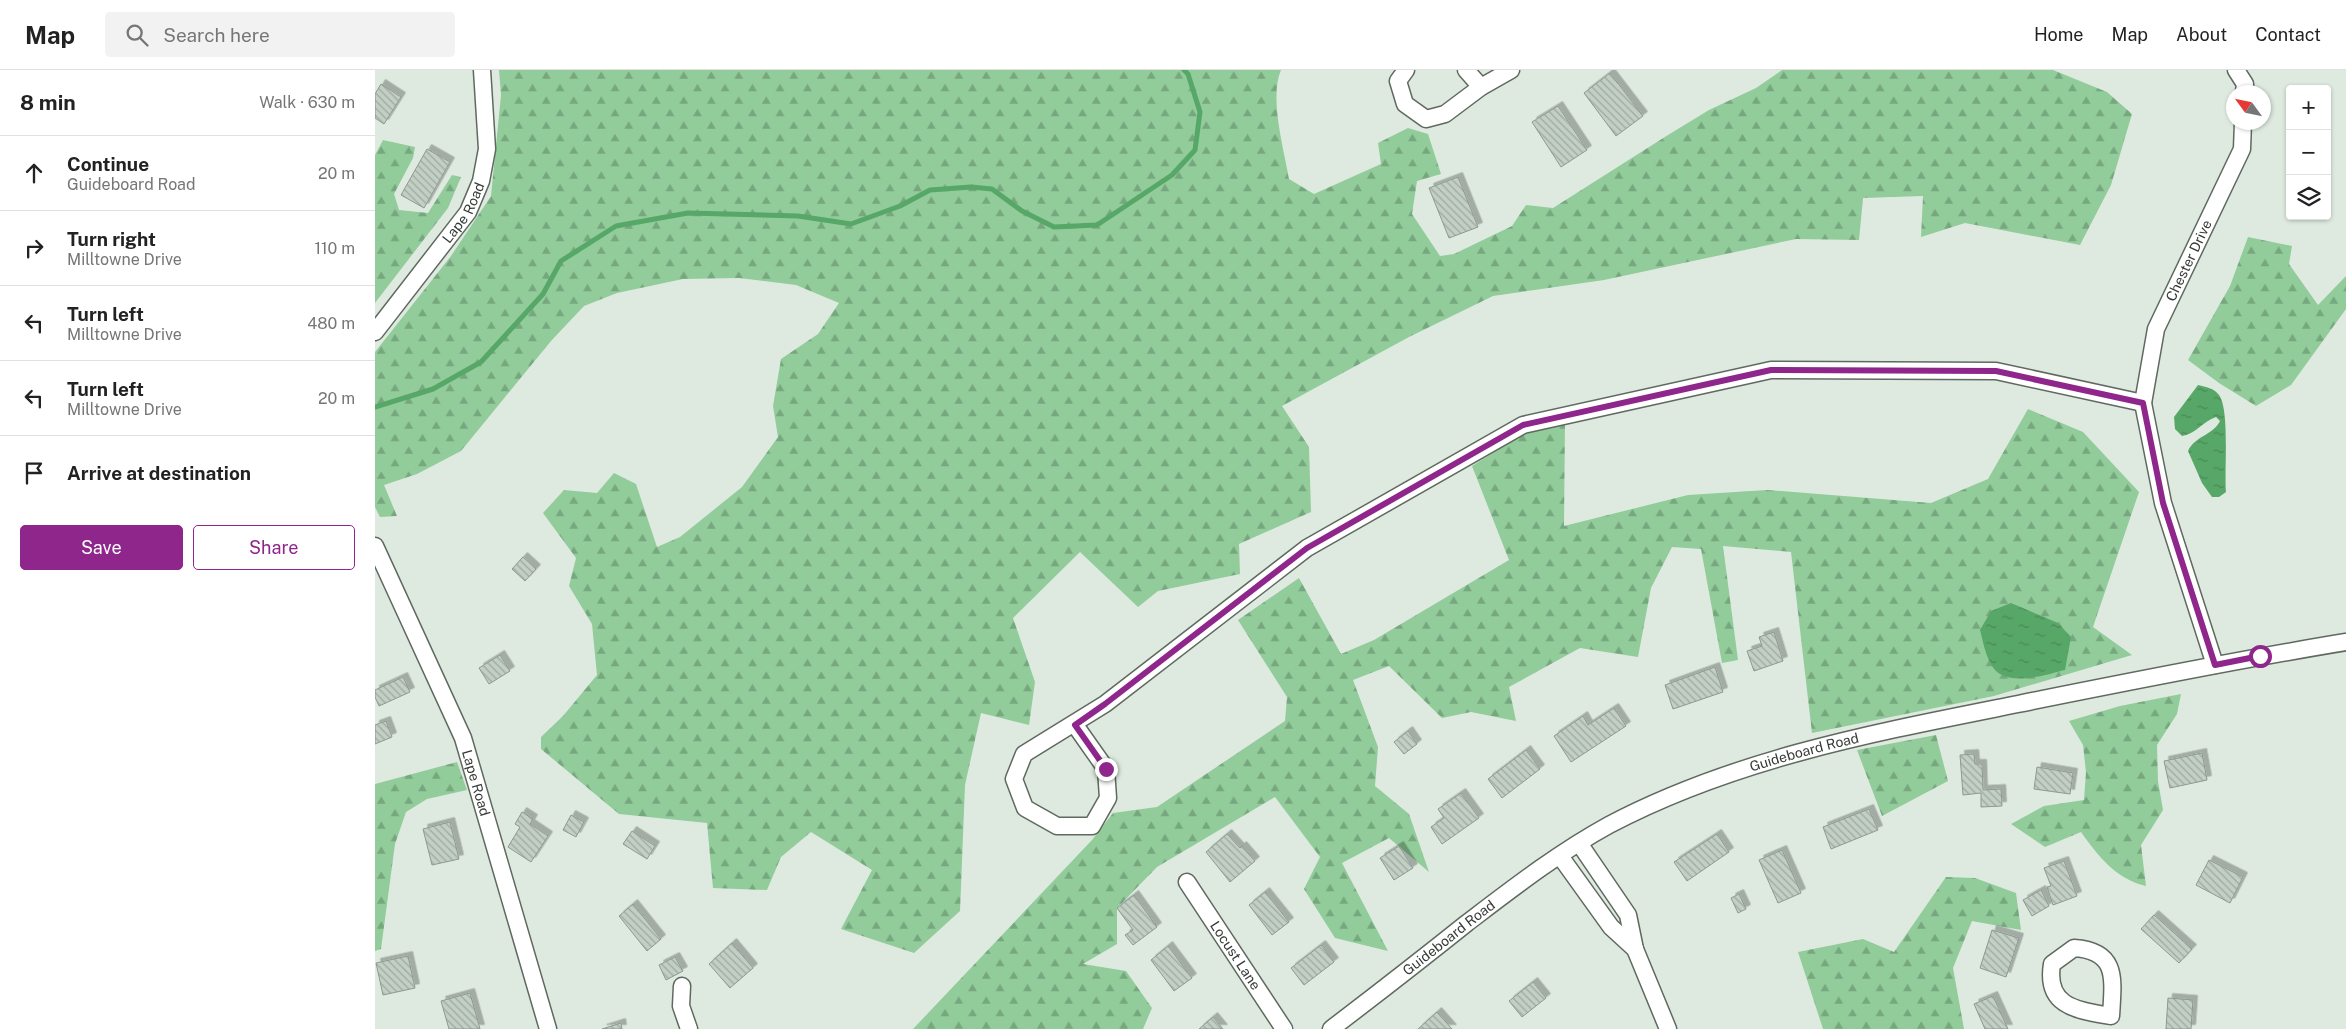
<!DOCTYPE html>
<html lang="en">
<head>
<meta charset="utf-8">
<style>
  body { margin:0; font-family:"Public Sans",sans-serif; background:#f2f2f2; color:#222 }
  .controls { position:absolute; right:15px; top:15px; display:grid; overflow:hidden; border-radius:5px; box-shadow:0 1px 4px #0004 }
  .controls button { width:45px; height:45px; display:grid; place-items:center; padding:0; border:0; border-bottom:1px solid #e0e0e0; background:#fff; color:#222; font:25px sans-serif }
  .compass { position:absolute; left:1851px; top:15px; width:45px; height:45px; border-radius:50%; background:#fff; box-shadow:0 1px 4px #0004; rotate:303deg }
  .stop { position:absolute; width:15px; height:15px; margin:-11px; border:4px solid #8e268b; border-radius:50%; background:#fff }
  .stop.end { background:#8e268b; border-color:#fff; box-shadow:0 1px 5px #0008 }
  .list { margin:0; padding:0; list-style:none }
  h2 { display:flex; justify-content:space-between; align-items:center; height:65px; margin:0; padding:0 20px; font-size:21px }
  h2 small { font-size:16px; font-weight:400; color:#767676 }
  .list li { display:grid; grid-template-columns:32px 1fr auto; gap:15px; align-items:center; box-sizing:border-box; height:75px; padding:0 20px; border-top:1px solid #e0e0e0 }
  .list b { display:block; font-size:19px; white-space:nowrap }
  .list p { margin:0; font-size:16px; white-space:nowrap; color:#767676 }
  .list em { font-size:16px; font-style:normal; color:#767676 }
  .actions { display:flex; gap:10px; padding:15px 20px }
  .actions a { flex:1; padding:11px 0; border:1px solid #8e268b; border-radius:5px; text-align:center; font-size:18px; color:#8e268b }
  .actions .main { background:#8e268b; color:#fff }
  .icon { flex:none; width:28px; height:28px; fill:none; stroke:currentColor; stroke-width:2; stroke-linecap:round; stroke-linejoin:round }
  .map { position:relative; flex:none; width:1971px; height:959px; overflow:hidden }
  header { display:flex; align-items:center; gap:30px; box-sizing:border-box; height:70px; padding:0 25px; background:#fff; border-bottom:1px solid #e0e0e0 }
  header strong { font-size:24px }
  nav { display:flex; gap:28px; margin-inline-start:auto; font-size:18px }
  .search { width:350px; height:45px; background:#f2f2f2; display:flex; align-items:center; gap:12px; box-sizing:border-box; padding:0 18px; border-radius:5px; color:#767676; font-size:19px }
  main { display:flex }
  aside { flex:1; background:#fff }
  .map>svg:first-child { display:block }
</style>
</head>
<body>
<header>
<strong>Map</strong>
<div class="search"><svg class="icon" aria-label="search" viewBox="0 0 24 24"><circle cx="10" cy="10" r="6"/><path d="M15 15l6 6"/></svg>Search here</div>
<nav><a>Home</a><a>Map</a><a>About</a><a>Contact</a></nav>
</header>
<main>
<aside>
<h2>8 min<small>Walk · 630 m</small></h2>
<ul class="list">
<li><svg class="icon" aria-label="ahead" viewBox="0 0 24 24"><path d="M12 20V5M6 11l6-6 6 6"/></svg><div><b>Continue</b><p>Guideboard Road</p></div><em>20 m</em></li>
<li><svg class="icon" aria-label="right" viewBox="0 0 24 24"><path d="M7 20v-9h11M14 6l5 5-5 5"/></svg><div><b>Turn right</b><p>Milltowne Drive</p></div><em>110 m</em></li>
<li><svg class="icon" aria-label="left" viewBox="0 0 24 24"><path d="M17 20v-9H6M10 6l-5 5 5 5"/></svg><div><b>Turn left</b><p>Milltowne Drive</p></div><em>480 m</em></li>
<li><svg class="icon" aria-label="left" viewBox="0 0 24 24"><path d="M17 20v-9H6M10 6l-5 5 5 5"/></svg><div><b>Turn left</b><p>Milltowne Drive</p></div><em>20 m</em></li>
<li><svg class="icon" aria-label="arrive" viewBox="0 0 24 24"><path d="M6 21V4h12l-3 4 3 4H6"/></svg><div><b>Arrive at destination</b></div></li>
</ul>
<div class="actions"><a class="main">Save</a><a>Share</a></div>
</aside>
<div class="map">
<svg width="1971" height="959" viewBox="0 0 1971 959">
  <defs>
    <pattern id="forest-firs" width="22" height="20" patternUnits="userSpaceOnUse" patternTransform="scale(1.25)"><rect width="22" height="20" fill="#91cc9a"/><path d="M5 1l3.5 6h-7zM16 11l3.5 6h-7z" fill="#77a77e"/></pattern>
    <pattern id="water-ripples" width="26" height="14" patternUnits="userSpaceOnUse" patternTransform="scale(1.25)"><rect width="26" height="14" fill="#57a768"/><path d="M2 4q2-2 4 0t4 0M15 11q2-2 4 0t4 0" fill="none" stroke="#498956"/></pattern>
    <pattern id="building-back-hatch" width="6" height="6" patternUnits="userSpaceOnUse" patternTransform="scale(1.25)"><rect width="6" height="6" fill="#c2cfc4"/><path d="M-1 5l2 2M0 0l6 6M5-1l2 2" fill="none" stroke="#9ea9a0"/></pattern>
    <filter id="shadow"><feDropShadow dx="4.5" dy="-4.5" stdDeviation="0" flood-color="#0004"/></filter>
  </defs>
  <rect width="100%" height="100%" fill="#deeadf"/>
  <path fill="url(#forest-firs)" d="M124 0H906C894 28 909 79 914 109L939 124 1006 94 1003 73 1033 58 1053 64 1066 104 1042 111 1037 144 1065 186 1079 184 1137 156 1151 135 1178 138 1293 65 1334 40 1381 18 1407 0H1678L1732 22 1757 44 1736 115 1705 175 1590 153 1546 167 1548 126 1488 128 1484 170 1421 169 1229 210 1118 226 1034 267 907 336 934 377 936 442 864 474 865 504 783 521 763 537 705 482 638 548 660 612 654 655 606 643 590 715 585 841 539 883 466 859 497 800 436 762 406 787 392 820 338 818 332 753 244 744 166 679V667L188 646 222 605 217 554 194 516 201 488 168 443 189 420 222 423 239 403 261 414 282 477 305 467 367 417 403 367 398 336 406 289 443 264 464 233 421 215 364 208 308 209 242 223 209 236 176 271 86 381 42 404 9 415 22 446 5 447 0 437V282L76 186 116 126 126 25Z
    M8 70 40 77 38 88 19 124 24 140 53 143 77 105 86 107 73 138 0 233V85Z
    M1873 167 1917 176 1914 194 1943 235 1971 206V239L1916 315 1881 336 1844 313 1813 290 1855 216Z
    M1653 339 1708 362 1764 422 1718 557 1757 585 1619 626 1437 663 1416 482 1348 476 1363 590 1347 593 1326 479 1297 477 1276 518 1263 587 1205 578 1134 617 1141 651 1096 642 1067 648 1014 596 978 610 1003 677 1000 716 1034 744 1054 802 1014 768 967 793 1013 881 960 868 929 819 945 787 900 727 782 797 742 838V874L708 894 751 901 777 938 768 959H538L717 770 738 743 782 737 910 651 912 627 863 550 924 508 966 584 999 570 1134 490 1097 396 1148 364 1190 353 1189 456 1313 425 1392 420 1556 433 1613 409Z
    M1806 624 1802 644 1782 675 1783 711 1788 740 1766 775 1771 816C1741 809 1723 786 1706 762L1670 777 1636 754 1669 736 1709 730 1711 702 1708 675 1694 651 1745 636Z
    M1561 665 1573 711 1507 746 1482 680Z
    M82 692 92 720 52 729 31 742 20 774 6 879 0 881V714Z
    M1571 807 1600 808 1641 823 1646 860 1597 851 1578 898 1589 959H1448L1423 882 1488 869 1519 882Z"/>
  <path fill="url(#water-ripples)" d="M1823 315C1831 317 1839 318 1844 325 1855 340 1849 402 1851 422L1844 427H1837L1827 413 1813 381C1820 366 1838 365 1845 351L1841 347C1828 351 1821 364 1807 366L1800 359 1799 347Z
    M1636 533 1683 553 1696 567 1690 600C1670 605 1628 619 1616 594 1610 584 1608 571 1605 560L1616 541Z"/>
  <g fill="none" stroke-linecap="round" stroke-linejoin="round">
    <path stroke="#57a768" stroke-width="5" d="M0 337 58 319 106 292 168 224 186 191 241 156 313 143 423 146 476 154 525 136 555 120 596 117 617 119 647 141 679 157 722 155 797 105 820 80 825 42 813 4 809 0"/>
  </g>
  <path fill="url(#building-back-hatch)" stroke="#8d998f" filter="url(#shadow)" d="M1235 3 1268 46 1241 66 1209 23Z
    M6 14 26 27 9 54 0 48V24Z
    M1183 36 1212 80 1186 97 1157 52Z
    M52 79 75 92 49 138 26 125Z
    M1083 107 1103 157 1074 168 1054 118Z
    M148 487 161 499 150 511 137 499Z
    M1399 562 1408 591 1379 601 1372 581 1387 576 1384 567Z
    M125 585 135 601 114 614 104 598Z
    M1340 597 1348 622 1298 639 1290 615Z
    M28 607 35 622 4 636 0 627V620Z
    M1239 638 1251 656 1196 692 1179 666 1208 646 1213 655Z
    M11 651 17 667 0 674V655Z
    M1033 661 1042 674 1029 684 1019 672Z
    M1151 680 1165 699 1127 728 1113 709Z
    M1827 683 1832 710 1795 718 1789 691Z
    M1599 684 1600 694H1607L1608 720 1626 719 1627 736 1606 737V723L1588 725 1585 685Z
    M1662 697 1698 703 1695 724 1659 719Z
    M1086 723 1104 748 1067 774 1056 757 1069 748 1063 739Z
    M1494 739 1503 760 1456 779 1448 757Z
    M147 742 158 749 155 754 173 766 156 792 133 777 145 757 140 754Z
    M196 745 209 752 201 767 188 760Z
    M75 752 84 789 57 795 48 759Z
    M257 761 280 776 272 789 248 774Z
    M852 764 865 778 867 776 880 791 855 812 831 782Z
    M1342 764 1354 782 1312 811 1299 792Z
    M1024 776 1038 798 1019 810 1005 788Z
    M1407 780 1426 823 1403 833 1384 790Z
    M1834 790 1868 807 1855 833 1821 815Z
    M1689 791 1702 826 1678 835 1672 817 1676 816 1669 798Z
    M1666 820 1674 836 1657 846 1648 830Z
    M890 822 914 852 897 865 874 835Z
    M1364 824 1371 839 1363 843 1356 828Z
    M759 825 782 857 758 875 750 865 758 860 742 838Z
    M258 834 286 869 272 881 244 846Z
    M1779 845 1817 879 1804 893 1766 859Z
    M1617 860 1644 868 1631 907 1605 898Z
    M357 873 378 898 355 918 334 894Z
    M946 875 959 892 929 915 916 898Z
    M793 876 817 908 799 921 776 890Z
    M33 886 40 918 8 925 1 893Z
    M300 887 308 901 291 910 284 895Z
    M1158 912 1171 928 1147 947 1134 931Z
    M95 923 105 959H74L66 931Z
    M1618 926 1633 959H1610L1599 934Z
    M1793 928 1818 930 1816 959H1791Z
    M1062 942 1077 959H1043Z
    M838 947 848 959H824Z
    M246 953 247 959H227Z"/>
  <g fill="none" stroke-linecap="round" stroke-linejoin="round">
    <defs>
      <g id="minor">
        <path d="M1031 0 1023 11 1030 34 1051 49 1070 44 1106 17 1136 0"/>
        <path d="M1091 0 1106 17"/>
        <path d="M1861 0 1870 14 1869 22"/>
        <path id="s1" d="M0 262 93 142 106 111 112 79 107 0"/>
        <path id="s2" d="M1768 333 1781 259 1867 79 1868 52"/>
        <path id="s3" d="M0 476 88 668 173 959"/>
        <path d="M700 655 731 699 733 728 717 756H682L650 738 639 709 649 684 730 634 932 478 1148 355 1396 300 1621 301 1768 333 1788 433 1840 595"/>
        <path d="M1204 773 1253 845 1260 879 1293 959"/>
        <path d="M1185 786 1236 857 1260 879"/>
        <path id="s4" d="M812 812 909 959"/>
        <path d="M1699 878C1744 881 1738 910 1736 946 1702 940 1670 937 1677 894Z"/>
        <path d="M307 916 306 936 314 959"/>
        <path id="s5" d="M956 959C1002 924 1047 889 1092 853 1138 818 1183 783 1234 755 1361 688 1503 662 1643 634 1752 612 1861 590 1971 572"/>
      </g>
    </defs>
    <use href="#minor" stroke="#5f6960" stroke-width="19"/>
    <use href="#minor" stroke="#fff" stroke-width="16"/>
  </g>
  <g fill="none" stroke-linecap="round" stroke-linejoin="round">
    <path stroke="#8e268b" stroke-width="6" d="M731 699 700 655 730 634 932 478 1148 355 1396 300 1621 301 1768 333 1788 433 1840 595 1885 586"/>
  </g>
  <g text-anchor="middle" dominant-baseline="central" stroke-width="5" stroke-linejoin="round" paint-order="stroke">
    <g font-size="14" fill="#363b37" stroke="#fff">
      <text stroke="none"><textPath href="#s1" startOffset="149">Lape Road</textPath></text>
      <text stroke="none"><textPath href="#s2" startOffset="151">Chester Drive</textPath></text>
      <text stroke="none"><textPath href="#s5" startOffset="554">Guideboard Road</textPath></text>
      <text stroke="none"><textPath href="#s3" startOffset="258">Lape Road</textPath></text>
      <text stroke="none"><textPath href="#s5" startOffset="149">Guideboard Road</textPath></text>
      <text stroke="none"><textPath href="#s4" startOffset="88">Locust Lane</textPath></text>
    </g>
  </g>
</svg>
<div class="controls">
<button>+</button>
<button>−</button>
<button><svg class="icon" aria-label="layers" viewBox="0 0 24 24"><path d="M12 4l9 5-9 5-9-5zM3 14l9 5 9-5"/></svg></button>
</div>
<svg class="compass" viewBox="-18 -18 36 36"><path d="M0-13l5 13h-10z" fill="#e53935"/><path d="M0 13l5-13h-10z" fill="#767676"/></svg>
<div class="stop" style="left:1885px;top:586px"></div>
<div class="stop end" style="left:731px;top:699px"></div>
</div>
</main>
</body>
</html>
